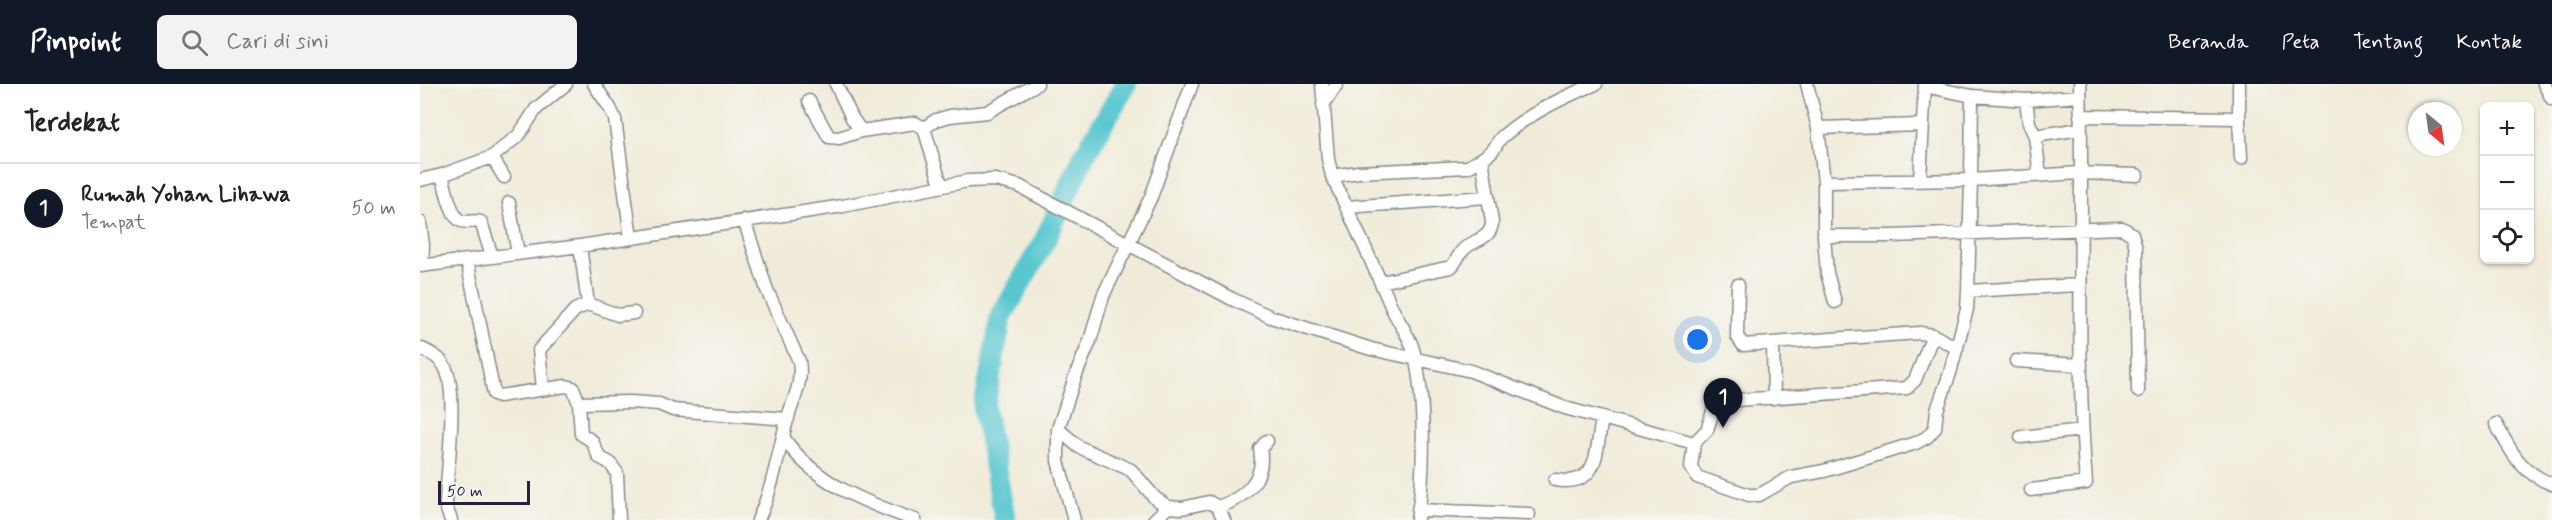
<!DOCTYPE html>
<html lang="id">
<head>
<meta charset="utf-8">
<style>
  body { margin:0; font-family:Mynerve,sans-serif; background:#f2f2f2; color:#222 }
  .controls { position:absolute; right:18px; top:18px; display:grid; overflow:hidden; border-radius:9px; box-shadow:0 2px 4px #0004 }
  .controls button { width:54px; height:54px; display:grid; place-items:center; padding:0; border:0; border-bottom:2px solid #e0e0e0; background:#fff; color:#222; font:30px sans-serif }
  .compass { position:absolute; left:1988px; top:18px; width:54px; height:54px; border-radius:50%; background:#fff; box-shadow:0 2px 4px #0004; rotate:151deg }
  .scale { position:absolute; left:18px; bottom:15px; width:92px; box-sizing:border-box; padding-left:6px; border:3px solid #22223b; border-top:0; font-size:16px; line-height:21px; white-space:nowrap; color:#22223b; -webkit-text-stroke:4px #f6f6f2; paint-order:stroke }
  .you { position:absolute; left:1278px; top:256px; width:21px; height:21px; margin:-15px; border:4px solid #fff; border-radius:50%; background:#1a73e8; box-shadow:0 0 0 9px #1a73e833 }
  .badge { display:grid; place-items:center; width:39px; height:39px; border-radius:50%; background:#111827; color:#fff; font-size:20px; font-weight:700 }
  .pin { position:absolute; translate:-50% -50px; filter:drop-shadow(0 2px 3px #0008) }
  .pin::after { content:''; position:absolute; top:32px; width:21px; height:18px; background:inherit; clip-path:polygon(0 0,100% 0,50% 100%) }
  .list { margin:0; padding:0; list-style:none }
  h2 { display:flex; justify-content:space-between; align-items:center; height:78px; margin:0; padding:0 24px; font-size:26px }
  h2 small { font-size:20px; font-weight:400; color:#767676 }
  .list li { display:grid; grid-template-columns:39px 1fr auto; gap:18px; align-items:center; box-sizing:border-box; height:90px; padding:0 24px; border-top:2px solid #e0e0e0 }
  .list b { display:block; font-size:22px; white-space:nowrap }
  .list p { margin:0; font-size:20px; white-space:nowrap; color:#767676 }
  .list em { font-size:20px; font-style:normal; color:#767676 }
  .icon { flex:none; width:33px; height:33px; fill:none; stroke:currentColor; stroke-width:2; stroke-linecap:round; stroke-linejoin:round }
  .map { position:relative; flex:none; width:2132px; height:436px; overflow:hidden }
  header { display:flex; align-items:center; gap:36px; box-sizing:border-box; height:84px; padding:0 30px; background:#111827; color:#fff }
  header strong { font-size:28px }
  nav { display:flex; gap:33px; margin-inline-start:auto; font-size:21px }
  .search { width:420px; height:54px; background:#f2f2f2; display:flex; align-items:center; gap:15px; box-sizing:border-box; padding:0 21px; border-radius:9px; color:#767676; font-size:22px }
  main { display:flex }
  aside { flex:1; background:#fff }
  .map>svg:first-child { display:block }
</style>
</head>
<body>
<header>
<strong>Pinpoint</strong>
<div class="search"><svg class="icon" aria-label="search" viewBox="0 0 24 24"><circle cx="10" cy="10" r="6"/><path d="M15 15l6 6"/></svg>Cari di sini</div>
<nav><a>Beranda</a><a>Peta</a><a>Tentang</a><a>Kontak</a></nav>
</header>
<main>
<aside>
<h2>Terdekat<small></small></h2>
<ul class="list">
<li><span class="badge">1</span><div><b>Rumah Yohan Lihawa</b><p>Tempat</p></div><em>50 m</em></li>
</ul>
</aside>
<div class="map">
<svg width="2132" height="436" viewBox="0 0 2132 436">
  <rect width="100%" height="100%" fill="#f6f6f2"/>
  <filter id="ink" filterUnits="userSpaceOnUse"><feTurbulence type="fractalNoise" baseFrequency=".0167" numOctaves="2"/><feDisplacementMap in="SourceGraphic" scale="12" xChannelSelector="R" yChannelSelector="G"/><feConvolveMatrix kernelMatrix="1 2 1 2 8 2 1 2 1" color-interpolation-filters="sRGB"/></filter>
  <filter id="wash" filterUnits="userSpaceOnUse"><feTurbulence type="fractalNoise" baseFrequency=".008" numOctaves="4" result="noise"/><feDisplacementMap in="SourceGraphic" scale="24" xChannelSelector="R" yChannelSelector="G"/><feGaussianBlur stdDeviation="1.35" result="paint"/><feColorMatrix in="noise" values="0 0 0 0 0 0 0 0 0 0 0 0 0 0 0 0 0 1.4 0 .05"/><feComposite in="paint" operator="in"/></filter>
  <g filter="url(#wash)">
    <rect width="100%" height="100%" fill="#f1ecda"/>
    <g fill="none" stroke-linecap="round" stroke-linejoin="round">
      <path stroke="#5ac7d0" stroke-width="22" d="M585 436 564 324 581 233 626 154 665 70 706 0"/>
    </g>
  </g>
  <g filter="url(#ink)">
    <g fill="none" stroke-linecap="round" stroke-linejoin="round">
      <defs>
        <path id="minor" d="M174 0 190 24 195 35 211 154
          M416 0 432 34 441 47 495 39 504 44 521 101
          M772 0 731 113 683 212 670 257 655 293 638 345 659 363 711 386 735 414 748 423 762 424 789 418 798 423 804 436
          M902 0 908 75 912 92C932 135 952 178 971 222 977 236 987 248 992 262 1006 306 1005 391 997 436
          M1387 0 1398 44 1404 98V152
          M1819 0V34
          M2124 0 2132 15
          M1505 2 1552 12 1606 16 1660 12
          M1606 16 1609 39 1615 52 1620 92
          M389 17 409 53 419 54 441 47
          M903 21 917 0
          M1660 32 1819 34 1821 74
          M504 44 516 36 530 32 567 28 617 0
          M1398 44 1502 41
          M1615 52 1660 45
          M72 73 84 93
          M912 92 938 88 1048 83C1056 78 1065 74 1072 67 1076 63 1078 56 1083 52 1110 29 1143 13 1176 0
          M0 96 22 91
          M1500 96 1505 0
          M1404 98 1551 96 1552 12
          M89 119 98 170
          M926 123 1067 113
          M324 136 347 206 379 277C383 299 373 316 367 336 358 370 353 404 338 436
          M0 138 3 161 2 182
          M160 162 168 220
          M72 172 61 138C55 136 47 139 41 137 31 133 25 101 22 91L72 73 99 51 116 25 146 0
          M47 176 74 310 79 312 146 302 153 304 159 319 161 350 172 357 179 373 190 379 197 389 199 436
          M0 182 160 162 423 122 548 97 575 96 599 102 812 215 851 233 951 265 1051 287 1145 324 1274 359 1287 346 1294 324 1303 317 1487 304 1495 296 1513 251 1537 264
          M961 198 1031 183C1036 178 1038 172 1042 167 1052 155 1072 156 1072 138L1062 75
          M1318 201 1317 252 1323 261 1500 249 1513 251
          M1548 207 1551 96 1659 89 1717 91
          M1415 218 1407 189 1404 152H1472L1702 144 1712 150 1716 164 1718 307
          M1353 261 1354 314
          M0 264C10 269 20 273 25 283 39 309 26 391 26 423L31 436
          M1596 277 1661 281
          M123 305 119 266 155 226 168 220 198 231 214 229
          M159 319 211 318 239 320 253 326 368 335
          M2076 340C2092 369 2100 388 2132 400
          M638 345V377L654 436
          M363 353C394 399 444 418 495 436
          M1601 353 1662 346
          M1274 359 1271 383 1277 393 1329 411H1339L1371 393 1404 387 1496 359 1507 353 1515 344 1517 326 1530 289 1547 225 1548 207 1658 201
          M1135 396C1180 403 1175 369 1182 335
          M1611 406 1666 399C1655 266 1664 133 1660 0
          M798 423C825 414 846 395 840 365L847 357
          M998 426 1109 430
          M734 436 748 423"/>
      </defs>
      <use href="#minor" stroke="#8a878a" stroke-width="15"/>
      <use href="#minor" stroke="#fff" stroke-width="12"/>
    </g>
  </g>
</svg>
<div class="controls">
<button>+</button>
<button>−</button>
<button><svg class="icon" aria-label="locate" viewBox="0 0 24 24"><circle cx="12" cy="12" r="6"/><path d="M12 2v4M12 18v4M2 12h4M18 12h4"/></svg></button>
</div>
<svg class="compass" viewBox="-18 -18 36 36"><path d="M0-13l5 13h-10z" fill="#e53935"/><path d="M0 13l5-13h-10z" fill="#767676"/></svg>
<div class="scale">50 m</div>
<div class="you"></div>
<div class="pin badge" style="left:1303px;top:344px">1</div>
</div>
</main>
</body>
</html>
